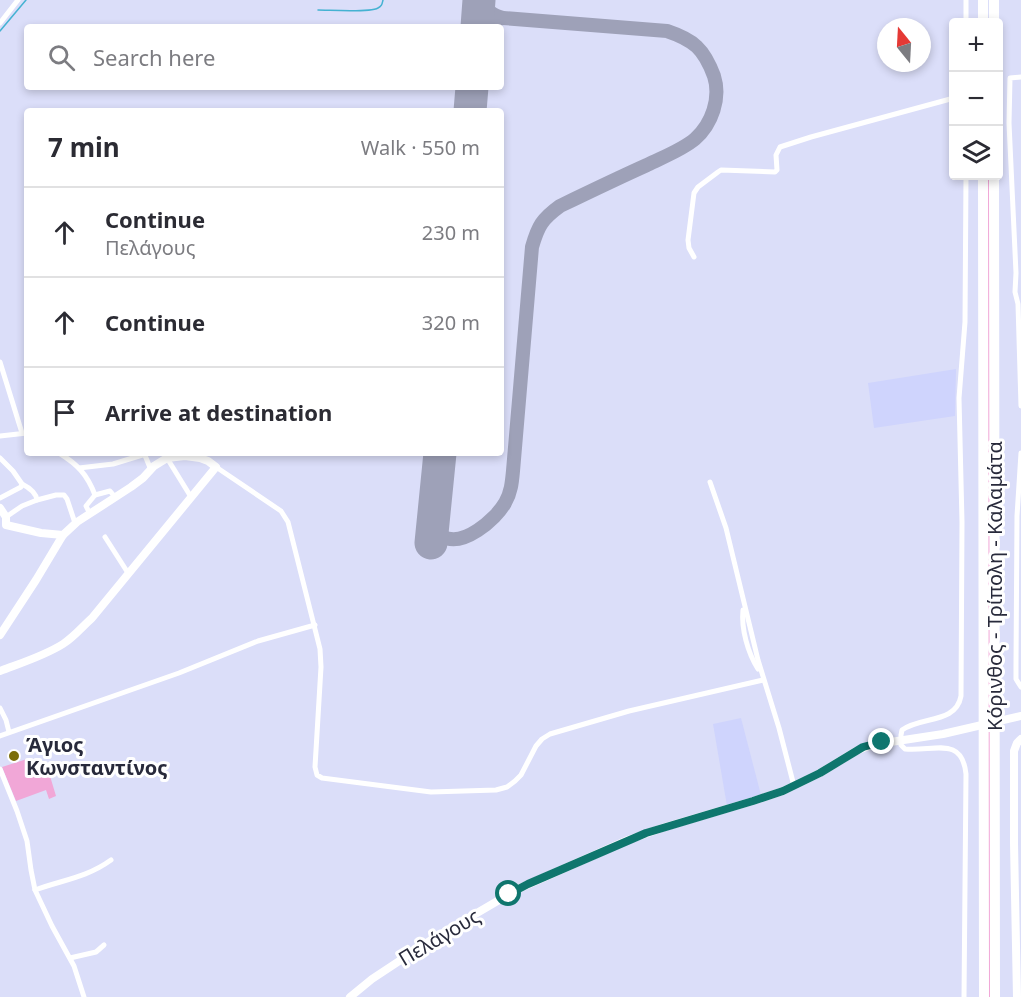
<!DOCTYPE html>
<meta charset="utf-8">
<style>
:root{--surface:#fff;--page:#f7f7f7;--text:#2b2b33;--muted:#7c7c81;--line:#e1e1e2}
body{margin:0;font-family:"Noto Sans",sans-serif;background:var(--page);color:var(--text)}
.controls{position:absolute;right:18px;top:18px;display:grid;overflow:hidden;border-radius:6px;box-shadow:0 3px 9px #0003}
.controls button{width:54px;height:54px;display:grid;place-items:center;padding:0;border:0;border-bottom:2px solid var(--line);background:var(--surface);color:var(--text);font:30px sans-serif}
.compass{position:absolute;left:877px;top:18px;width:54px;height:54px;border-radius:50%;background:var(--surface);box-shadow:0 3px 9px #0003;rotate:342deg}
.stop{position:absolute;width:18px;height:18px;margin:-14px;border:4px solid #0f766e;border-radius:50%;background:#fff}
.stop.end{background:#0f766e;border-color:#fff;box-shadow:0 2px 6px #0008}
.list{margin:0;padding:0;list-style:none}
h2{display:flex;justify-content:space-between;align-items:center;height:78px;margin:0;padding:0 24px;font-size:26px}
h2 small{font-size:20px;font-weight:400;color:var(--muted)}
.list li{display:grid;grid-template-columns:39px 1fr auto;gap:18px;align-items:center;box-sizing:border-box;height:90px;padding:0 24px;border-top:2px solid var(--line)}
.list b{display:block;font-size:22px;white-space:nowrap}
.list p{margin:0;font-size:20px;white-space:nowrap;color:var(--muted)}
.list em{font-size:20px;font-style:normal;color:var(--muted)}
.icon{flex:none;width:33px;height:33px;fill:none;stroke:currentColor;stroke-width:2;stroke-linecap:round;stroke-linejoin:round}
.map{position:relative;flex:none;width:1021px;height:997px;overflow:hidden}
.search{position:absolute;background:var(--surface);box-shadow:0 3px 9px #0003;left:24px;top:24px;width:480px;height:66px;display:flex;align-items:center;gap:15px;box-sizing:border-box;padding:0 21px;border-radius:6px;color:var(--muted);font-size:22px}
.panel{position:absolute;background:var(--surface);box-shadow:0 3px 9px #0003;left:24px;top:108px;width:480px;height:348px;border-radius:6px}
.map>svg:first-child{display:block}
</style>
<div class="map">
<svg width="1021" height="997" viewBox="0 0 1021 997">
<rect width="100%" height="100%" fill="#dbdef9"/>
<g fill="#cfd4fd">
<path d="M956,369l-1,47 -81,12 -6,-45z"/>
<path d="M741,718l20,77 -34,11 -14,-82z"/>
</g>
<g fill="#f1a7d7">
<path d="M987,176h3l1,821h-3z"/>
<path d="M27,759l4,11 16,-4 9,30 -7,3 -3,-9 -30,11 -14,-34z"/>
</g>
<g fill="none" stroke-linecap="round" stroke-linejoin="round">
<g stroke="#45b2d2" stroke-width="1.5">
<path d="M318,10c12,0 51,3 60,-2 4,-2 4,-4 5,-8"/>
<path d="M0,31l26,-31"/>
</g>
<g stroke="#9ea1b8" stroke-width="14">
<path d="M485,27l6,-6 12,-3"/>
<path d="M433,525c3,3 6,9 9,11 20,13 54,-17 63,-33 6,-10 7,-21 8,-32l19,-224c6,-21 10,-28 28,-41 29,-14 58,-28 87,-41 16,-8 35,-15 48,-26 17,-15 26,-41 19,-63 -10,-27 -20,-36 -47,-45l-164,-13c-11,-3 -16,-7 -21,-18"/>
</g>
<g stroke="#9ea1b8" stroke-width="33">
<path d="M477,27l2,-27"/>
<path d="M470,111l2,-24"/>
<path d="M431,543l9,-90"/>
</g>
<g stroke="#fff" stroke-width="5">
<path d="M966,0v22"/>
<path d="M0,23l18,-23"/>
<path d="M1021,77l-11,1 -1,45 7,150 -1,19 3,12 3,102"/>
<path d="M694,257l-5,-9 -1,-8 6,-47 4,-6 20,-15 3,-2 54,2 2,-2 -1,-15 4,-8 31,-10 143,-39"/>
<path d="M0,362l22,71"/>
<path d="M0,436l27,-3"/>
<path d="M59,453c18,11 28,21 36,42l-9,11 4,8"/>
<path d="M144,453l7,17"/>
<path d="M1021,453l-4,63 -1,148v15l5,8"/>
<path d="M0,458l13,13 9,13 -1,3 -21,11"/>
<path d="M167,458l24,39"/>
<path d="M216,467l65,44 7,11 32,127 1,18 -6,100 2,8 5,3 109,14 65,-2 11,-3 8,-6 6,-6 15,-29 6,-7 8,-5 79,-23 134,-31"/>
<path d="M79,468l34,-4 36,-11"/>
<path d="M710,482l16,46 32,132 21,68 15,58"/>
<path d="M95,495l15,-4 5,6"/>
<path d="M37,500l19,-5h8l3,4 8,24"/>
<path d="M6,517l16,-11 15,-6c-1,-7 -9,-13 -15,-16"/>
<path d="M105,537l23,36"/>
<path d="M743,610c-2,19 5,43 15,59"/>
<path d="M0,708l6,12 3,12"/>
<path d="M0,736l179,-63 79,-32 57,-16"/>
<path d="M0,769l17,42 10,30 4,29 4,20 17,36 22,40 10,31"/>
<path d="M35,890c27,-10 51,-12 76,-30"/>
<path d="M70,958l26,-6 8,-7"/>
<path d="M964,997l2,-223c-4,-39 -33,-22 -61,-25l-4,-4v-10l1,-5c19,-14 54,-6 59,-34l1,-174 -3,-124 6,-76 1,-146"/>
</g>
<g stroke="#fff" stroke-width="8">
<path d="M0,508l6,9v8l35,8 22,2"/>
<path d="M0,635l36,-55 27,-45 14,-13 54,-35 12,-9 11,-12 13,-8 18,-2 15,2 8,3 8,6 -124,151c-10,9 -18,19 -29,26 -19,12 -42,19 -63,27"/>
<path d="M350,997l22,-18 59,-39 87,-51 110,-49 37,-13 88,-26 30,-10 37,-18 36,-22 15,-6 72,-11 78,-18"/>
<path d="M1017,997l-3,-154v-92l3,-8 4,-4"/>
</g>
<g stroke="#fff" stroke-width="10">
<path d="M983,0v22"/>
<path d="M994,0v22"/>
<path d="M983,176l1,821"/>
<path d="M994,176l1,821"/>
</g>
</g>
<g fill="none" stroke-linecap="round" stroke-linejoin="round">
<path stroke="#0f766e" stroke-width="8" d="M509,894l19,-10 118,-51 107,-32 30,-10 37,-18 43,-26 19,-5"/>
</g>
<circle fill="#7b6d09" stroke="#fff" stroke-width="2" cx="14" cy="756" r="6"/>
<g text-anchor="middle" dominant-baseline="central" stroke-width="6" stroke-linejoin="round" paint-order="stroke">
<g font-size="20" fill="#282a3b" stroke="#fff">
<text transform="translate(994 586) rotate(-90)">Κόρινθος - Τρίπολη - Καλαμάτα</text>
<text transform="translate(439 937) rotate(-31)">Πελάγους</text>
</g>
<g font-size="20" font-weight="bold" fill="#282a3b" stroke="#fff" text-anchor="start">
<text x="26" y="744">Άγιος<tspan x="26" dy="23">Κωνσταντίνος</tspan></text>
</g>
</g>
</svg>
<div class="controls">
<button>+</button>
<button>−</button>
<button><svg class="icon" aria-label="layers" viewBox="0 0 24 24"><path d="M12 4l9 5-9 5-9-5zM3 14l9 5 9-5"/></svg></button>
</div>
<svg class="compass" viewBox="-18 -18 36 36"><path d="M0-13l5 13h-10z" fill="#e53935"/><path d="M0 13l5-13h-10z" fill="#7c7c81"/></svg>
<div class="stop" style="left:509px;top:894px"></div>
<div class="stop end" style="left:882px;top:742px"></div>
<div class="search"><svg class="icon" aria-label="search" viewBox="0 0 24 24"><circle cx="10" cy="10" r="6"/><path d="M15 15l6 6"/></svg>Search here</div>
<section class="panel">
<h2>7 min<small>Walk · 550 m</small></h2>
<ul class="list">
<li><svg class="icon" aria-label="ahead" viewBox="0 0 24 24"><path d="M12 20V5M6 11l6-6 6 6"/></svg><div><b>Continue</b><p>Πελάγους</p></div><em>230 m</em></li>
<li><svg class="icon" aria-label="ahead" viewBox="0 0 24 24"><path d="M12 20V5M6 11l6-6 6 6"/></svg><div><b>Continue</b></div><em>320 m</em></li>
<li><svg class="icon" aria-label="arrive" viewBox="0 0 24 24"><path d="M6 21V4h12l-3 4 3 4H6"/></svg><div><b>Arrive at destination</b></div></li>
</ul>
</section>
</div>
